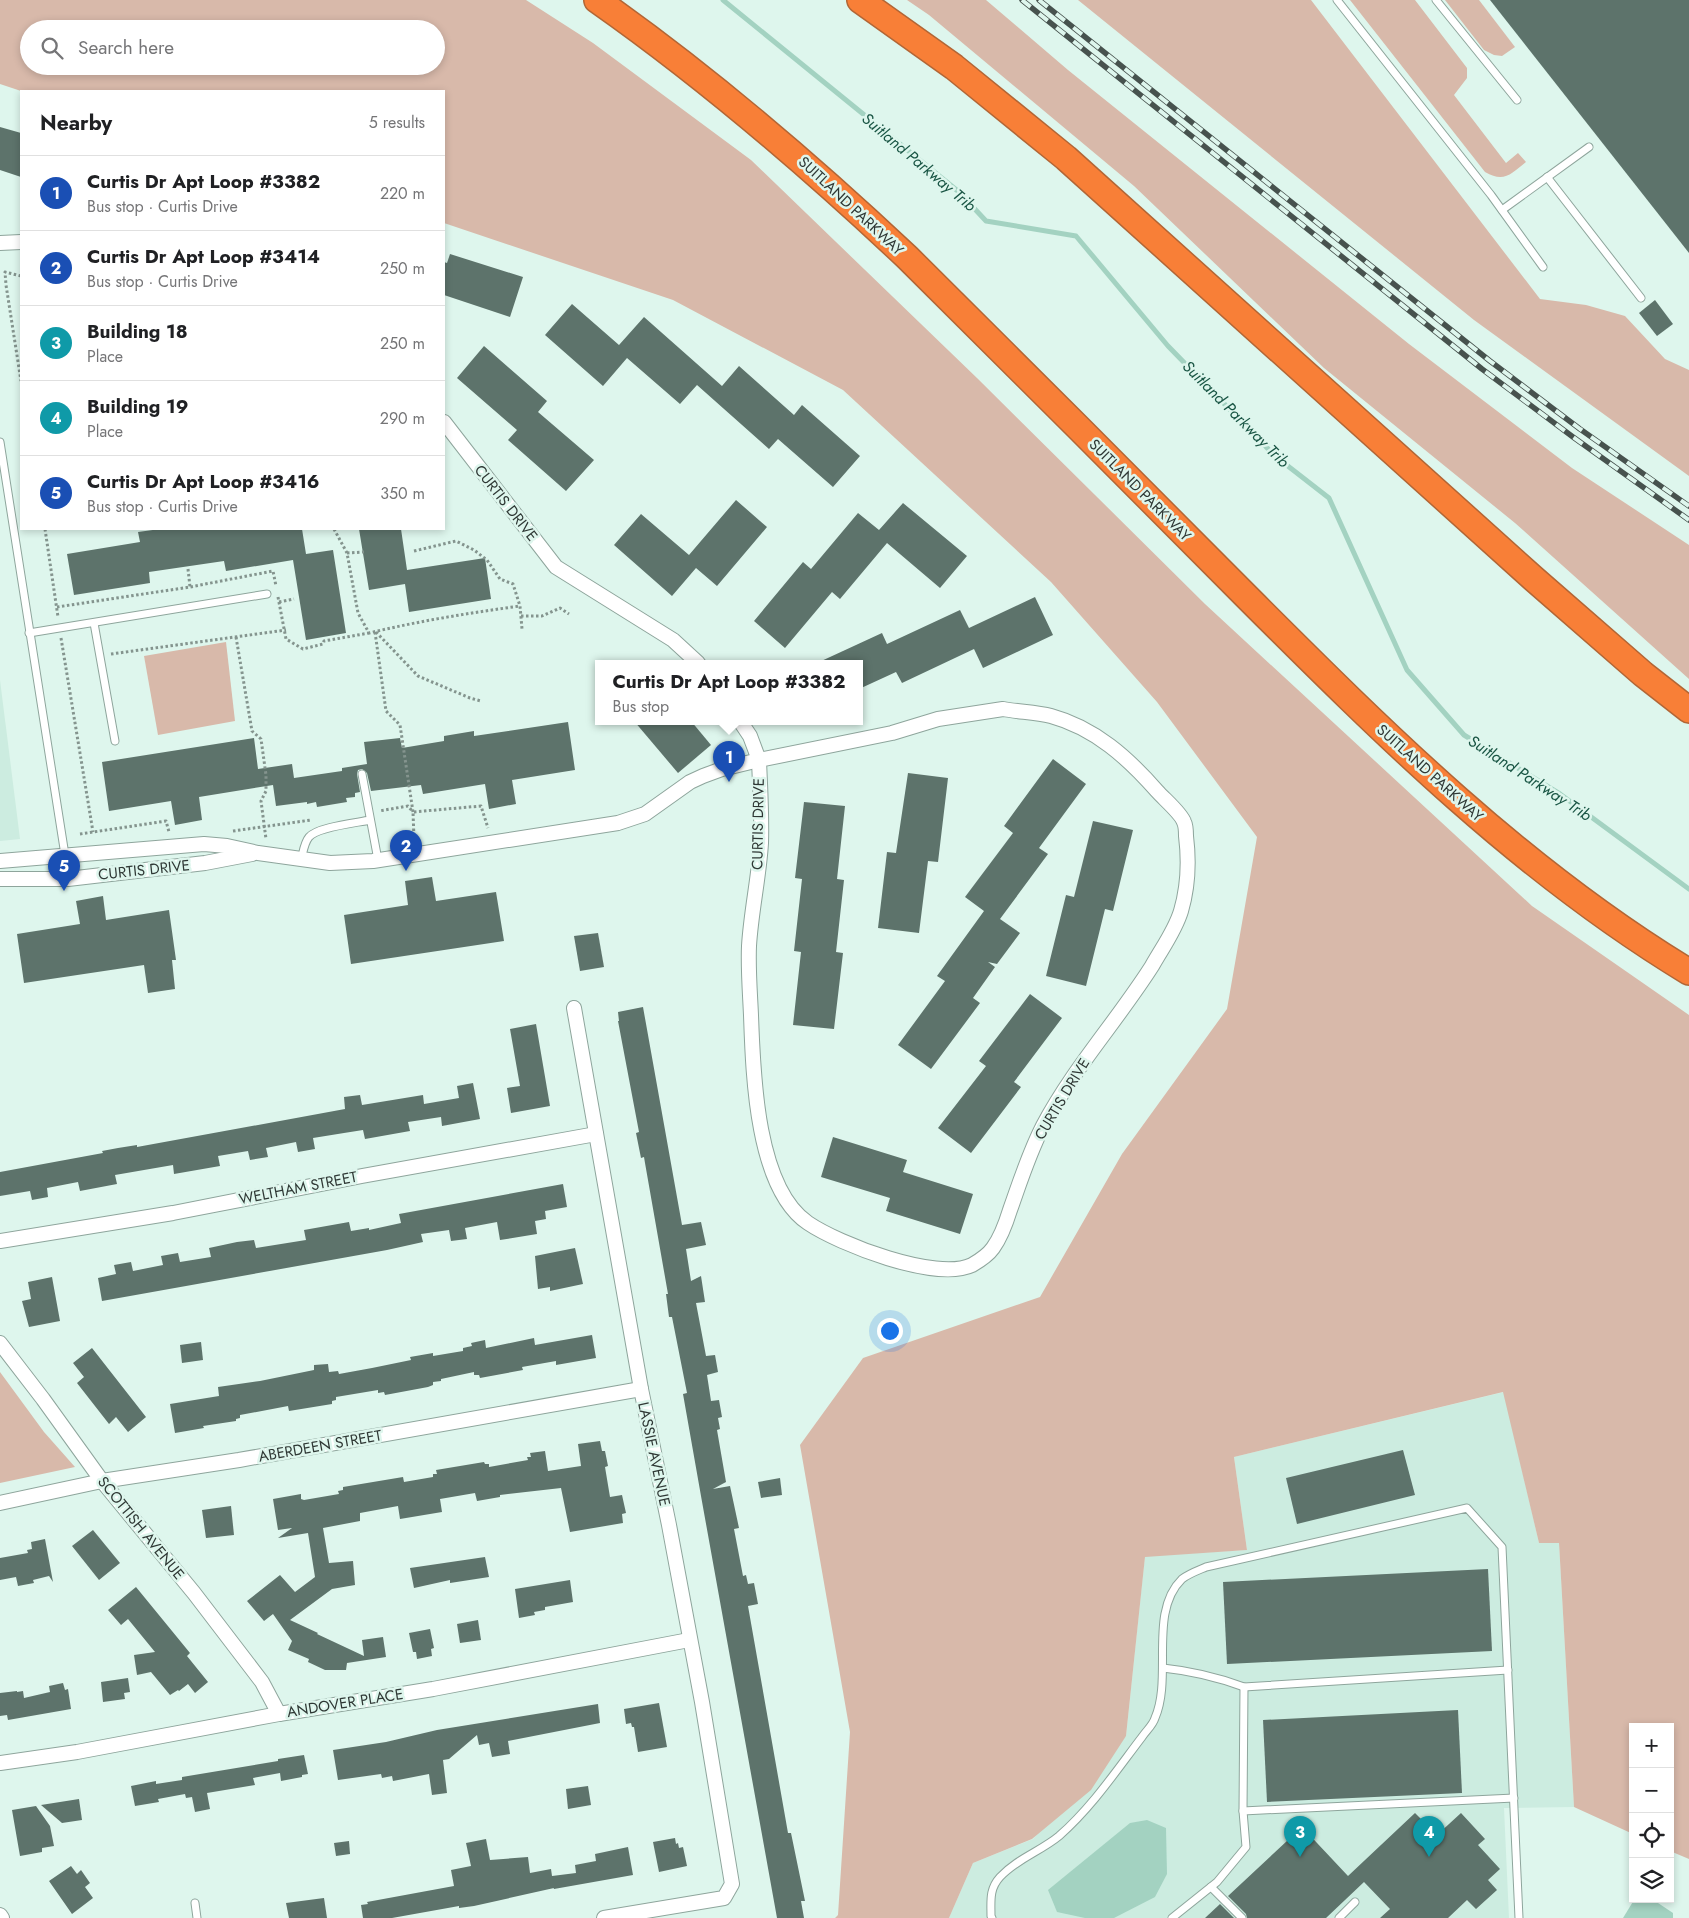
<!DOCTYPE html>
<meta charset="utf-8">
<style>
:root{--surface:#fff;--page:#f6f6f6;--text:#202124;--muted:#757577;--line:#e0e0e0;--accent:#d93025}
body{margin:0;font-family:Jost,sans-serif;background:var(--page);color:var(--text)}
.controls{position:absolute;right:15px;bottom:15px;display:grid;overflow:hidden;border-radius:0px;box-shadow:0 2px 8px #0003}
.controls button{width:45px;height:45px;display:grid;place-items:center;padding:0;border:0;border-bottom:1px solid var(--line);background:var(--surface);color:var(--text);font:25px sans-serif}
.you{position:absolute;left:889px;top:1330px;width:18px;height:18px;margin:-12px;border:4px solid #fff;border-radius:50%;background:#1a73e8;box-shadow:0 0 0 8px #1a73e833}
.badge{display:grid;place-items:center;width:32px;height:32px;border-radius:50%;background:var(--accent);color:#fff;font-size:16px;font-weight:700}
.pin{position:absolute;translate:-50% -41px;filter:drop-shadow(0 1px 2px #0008)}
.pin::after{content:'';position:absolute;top:26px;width:18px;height:15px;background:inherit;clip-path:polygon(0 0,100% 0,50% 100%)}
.popup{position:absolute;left:595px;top:660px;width:268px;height:65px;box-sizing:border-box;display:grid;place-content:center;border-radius:0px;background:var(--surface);filter:drop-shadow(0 1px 4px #0005);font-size:16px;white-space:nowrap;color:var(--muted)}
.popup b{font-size:19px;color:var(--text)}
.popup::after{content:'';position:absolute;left:50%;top:100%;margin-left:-10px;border:10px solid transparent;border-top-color:var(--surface)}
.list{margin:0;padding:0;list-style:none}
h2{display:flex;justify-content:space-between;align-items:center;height:65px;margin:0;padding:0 20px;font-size:21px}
h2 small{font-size:16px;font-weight:400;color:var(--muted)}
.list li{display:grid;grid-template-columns:32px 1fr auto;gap:15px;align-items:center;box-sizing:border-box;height:75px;padding:0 20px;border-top:1px solid var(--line)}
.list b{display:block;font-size:19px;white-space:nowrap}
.list p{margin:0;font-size:16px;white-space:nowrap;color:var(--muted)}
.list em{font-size:16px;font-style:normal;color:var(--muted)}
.icon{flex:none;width:28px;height:28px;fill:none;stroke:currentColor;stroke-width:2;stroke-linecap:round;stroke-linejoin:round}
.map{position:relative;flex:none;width:1689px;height:1918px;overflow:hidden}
.search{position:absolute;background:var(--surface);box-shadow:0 2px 8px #0003;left:20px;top:20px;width:425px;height:55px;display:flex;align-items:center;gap:12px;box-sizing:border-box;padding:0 18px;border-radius:28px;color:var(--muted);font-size:19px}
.panel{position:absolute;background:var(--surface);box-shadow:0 2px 8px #0003;left:20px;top:90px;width:425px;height:440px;border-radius:0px}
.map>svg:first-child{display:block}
</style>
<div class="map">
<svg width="1689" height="1918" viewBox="0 0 1689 1918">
<rect width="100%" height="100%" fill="#def6ed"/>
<g fill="#ccece0">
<path d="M0,680l20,159 -20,2z"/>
<path d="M1504,1392l35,151h20l15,264 -70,1 5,110h-560l24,-55 60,-24 93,-103 19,-180 102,-6 -13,-93z"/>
</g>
<g fill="#d8b9aa" fill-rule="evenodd">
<path d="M0,0h526l67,43 158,117 226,218 228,226 327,302 157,109v844l-19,-8v-124h-37v107l-59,-27 -15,-264h-20l-36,-151 -269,65 13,93 -102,7 -19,179 -35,54 -59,49 -59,24 -24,55h-114l3,-3 12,-183 -50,-287 63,-87 177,-61 82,-143 105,-145 30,-172 -100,-135 -106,-120 -208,-192 -170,-90 -229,-77v-132h-423l-21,-7zM29,29h407v37h-407z"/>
<path d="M907,0h79l82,70 341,274 163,124 117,77v134l-174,-156 -191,-155 -190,-182 -205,-171z"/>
<path d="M1078,0h233l229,299 46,6 39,11 40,43 24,11v106l-215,-156z"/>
<path d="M1350,0h65l52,68v10l-13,17 52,68 12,-10 8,9c-15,12 -22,21 -41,10z"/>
<path d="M1445,0h34l36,47 -13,9 -8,-1 -10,-5z"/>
<path d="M226,642l9,79 -77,14 -14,-79z"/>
<path d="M0,1372l44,60 31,35 -75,16z"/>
</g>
<g fill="#a3d2c1">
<path d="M1147,1820l19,8 1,46 -12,23 -41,21h-29l-28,-6 -9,-22 82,-67z"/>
<path d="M1634,1900l21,1 18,12v5h-50z"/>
</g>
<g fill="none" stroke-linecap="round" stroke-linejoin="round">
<path stroke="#a3d2c1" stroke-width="5" d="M723,0l236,192 27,29 90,15 92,110 107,110 54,42 78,172 57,65 96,59 129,95"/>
</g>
<g fill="#5d736b">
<path d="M1490,0h199v253z"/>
<path d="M0,127l21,6v44l-21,-7z"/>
<path d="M450,254l73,23 -13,40 -66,-22v-33l3,1z"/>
<path d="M1655,300l18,24 -16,12 -18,-23z"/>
<path d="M572,304l47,41 25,-28 78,69 17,-20 55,49 8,-10 58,51 -27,31 -55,-48 -9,10 -72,-64 -17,19 -53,-46 -24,28 -58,-51z"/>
<path d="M484,346l63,55 -9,11 56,48 -28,31 -58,-51 9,-10 -60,-52z"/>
<path d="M736,500l31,27 -50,59 -21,-18 -24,28 -58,-51 27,-31 48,41z"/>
<path d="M903,503l64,53 -27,32 -53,-45 -47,56 -8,-7 -47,56 -31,-27 49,-59 8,7 47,-56 21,17z"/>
<path d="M160,529h142l4,25 27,-4 13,83 -40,7 -13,-80 -67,11 -2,-10 -75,11 1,11 -76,12 -7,-41 73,-12 -2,-10z"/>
<path d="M359,529h42l6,41 78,-12 6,41 -82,13 -4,-28 -36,6z"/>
<path d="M1035,597l18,38 -70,33 -9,-19 -72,34 -6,-11 -37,17v-26h-42l65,-30 5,11 73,-34 9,18z"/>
<path d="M634,721h57l20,24 -33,28z"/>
<path d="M568,722l7,48 -63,10 4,24 -27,5 -4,-25 -62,10 -2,-9 -50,6 -4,-18 -5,-4 -4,1 -1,4 3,18 -5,1v4l-9,1 1,4 -30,5 -1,-5 -9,2v-2l-31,4 -3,-21 -74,12 3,23 -27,5 -4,-24 -62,10 -7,-49 152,-24 4,31 34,-5 2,14 48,-7v-3l25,-4 -3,-22 36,-4 2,10 42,-7v-5l30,-5v5z"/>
<path d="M1053,759l33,25 -47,64 9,6 -48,65 20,14 -23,31 -9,-2 7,5 -22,31 7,5 -49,66 -33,-24 47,-64 -8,-5 47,-65 -19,-14 48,-64 -9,-7z"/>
<path d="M908,773l40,5 -10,84 -10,-1 -9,72 -41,-5 9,-76 9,1z"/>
<path d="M804,802l41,4 -8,73 7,1 -8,72 7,1 -9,76 -41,-4 8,-73 -7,-1 8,-72 -7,-1z"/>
<path d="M1093,821l40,9 -20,81 -8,-2 -19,77 -40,-10 20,-81 8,2z"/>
<path d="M432,877l4,24 60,-9 8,49 -153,23 -7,-49 64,-10 -3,-24z"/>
<path d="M103,896l3,24 63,-10 7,50h-4l3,29 -27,4 -4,-28 -120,18 -7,-49 63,-10 -4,-23z"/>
<path d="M598,933l6,34 -24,4 -6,-35z"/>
<path d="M1030,994l32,24 -48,64 7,5 -50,66 -33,-25 48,-62 -7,-5z"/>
<path d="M643,1007l39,218 19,-3 5,23 -20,4 5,32 10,-5 4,26 -9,1 10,53 9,-1 3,17 -11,3 4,26 8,-1 3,17 -4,1 2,11 -3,1 9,52 -13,7 17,-3 9,42 -5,1 9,47 3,-1 2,9 6,-1 4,21 -10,2 40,227h3l14,68h-4l3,17h-27l-76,-422 -18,-102 4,-1 -15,-76h-3l-3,-23h2l-23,-131 -1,-6 -3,1 -5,-25 3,-1 -21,-111h1l-1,-9z"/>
<path d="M536,1024l14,82 -39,7 -4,-25 13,-2 -10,-57z"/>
<path d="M473,1083l7,36 -38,7 -1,-9 -33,5 2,9 -45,8 -2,-9 -19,3 -31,5 2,11 -17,3 -2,-10 -30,6 2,9 -18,3 -2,-9 -30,5 2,10 -46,8 -1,-9 -58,10 2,9 -37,7 -2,-9 -31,6 1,9 -16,3 -2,-9 -30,5v-24l103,-19 -1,-2 16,-3 19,-3v2l208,-38 -1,-12 16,-2 2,10 61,-10 1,9 35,-6 -2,-12z"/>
<path d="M833,1137l74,23 -4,12 70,22 -13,40 -74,-23 4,-13 -69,-21z"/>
<path d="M563,1184l4,23 -22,4 1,8 -11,2 2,13 -37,6 -3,-18 -32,6 2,11 -16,2 -2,-11 -28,4 2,8 -36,8 -285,51 -4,-23 18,-4 -2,-9 17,-3 2,9 30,-6 -2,-9 17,-3 2,9 31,-5 -2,-9 28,-6 17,-2 2,8 50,-8 -2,-10 45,-8 2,9 18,-3v2l32,-7 -2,-9z"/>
<path d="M575,1248l8,36 -33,7v-4l-12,2 -3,-33z"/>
<path d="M52,1277l8,44 -31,6 -7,-26 9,-2 -3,-17z"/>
<path d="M592,1335l4,23 -40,7v-4l-34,6 1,3 -43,8 -1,-3h-5v-3l-33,7v2l-8,1v3l-5,2 -43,8 -1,-3 -6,1v-3l-42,7v3l-4,1v3l-43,7 -1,-5 -48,9v3l-4,1v2l-33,5 1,2 -29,5 -5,-29 49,-8 -1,-9 42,-6 54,-11v-5l14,-1 1,8 9,-1 1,3 33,-6 39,-8 -1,-3 23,-4v3l30,-5v-3l9,-2 -1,-3 14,-3 1,8 48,-10 1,7z"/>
<path d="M201,1342l2,18 -21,3 -2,-18z"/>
<path d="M92,1348l54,69 -18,15 -12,-15 -7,7 -32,-41 7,-6 -11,-14z"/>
<path d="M600,1441l2,10h3l3,15 -3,1 5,30 12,-2 4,18 -4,1 1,9 -53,9 -9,-44 -61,7v2l-23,4 -2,-8 -35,6 2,13 -42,7 -2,-13 -38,7v8l-37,7 6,35 24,-2 2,24 -23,4 -42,31 28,13 -1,1 47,22 -2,-16 21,-3 3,20 -39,6 -1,7h-21l-17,-8 1,-3 -21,-9 4,-9 -19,-27 -9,7 -17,-20 33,-26 15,17 20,-15 -7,-44 -30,5 14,-10 -14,2 -5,-31 28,-5v5l3,1 35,-6 -1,-3 5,-1v-3l60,-10 1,5 29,-5v-3h4l-1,-4 48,-8 1,2h4v3l39,-7 -1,-3h4l-1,-4 15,-2 3,20 33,-5 -3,-22z"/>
<path d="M1403,1450l12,45 -118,29 -11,-46z"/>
<path d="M780,1478l2,17 -21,3 -3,-16z"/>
<path d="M231,1506l3,29 -28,3 -4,-28z"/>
<path d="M93,1530l27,33 -21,17 -27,-34z"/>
<path d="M45,1539l8,43 -4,-6 -16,4 1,3 -16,3 -2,-9 -16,3v-22l28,-5 -1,-3 5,-1 -1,-7z"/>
<path d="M485,1557l4,20 -39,6v-3l-36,8 -4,-20z"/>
<path d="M1488,1569l4,82 -265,13 -4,-82z"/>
<path d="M570,1580l3,22 -28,5v3l-11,2 1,3 -16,3 -4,-29z"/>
<path d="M136,1587l54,66 -3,3 21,26 -13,11 -7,-9 -9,7 -1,-1 -8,5 -19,-23 -14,3 -3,-20 21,-3 -27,-33 -7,6 -13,-15z"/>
<path d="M478,1620l3,20 -21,3 -3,-19z"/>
<path d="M430,1629l4,19 -3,1 1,7 -15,3 -1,-7h-3l-4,-19z"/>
<path d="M128,1678l2,14 -6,1 1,6 -22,3 -2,-20z"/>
<path d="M63,1683l2,7 3,-1 3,20 -63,11 -1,-5 -7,1v-23l17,-2v1l6,-1 1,7 26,-6 -1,-6z"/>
<path d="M659,1703l8,44 -29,5 -4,-25h-2l-1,-4 -5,1 -2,-15z"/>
<path d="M598,1704l2,19 -92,18 2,13 -18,3 -3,-14 -10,2 -2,-10 -28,24 -6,1 4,33 -15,2 -3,-21 -36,7 -1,-5 -10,2 -1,-4 -43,6 -5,-30 53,-8 51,-12z"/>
<path d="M1458,1710l4,83 -195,9 -4,-82z"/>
<path d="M304,1755l4,19 -6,1v2l-21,4 -1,-8 -27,5 2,7 -48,8 3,16 -15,3 -3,-15 -6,1 -1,-4 -27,5 1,3 -24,4 -4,-20 25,-5v3l26,-4v-3l96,-16v-2z"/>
<path d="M588,1786l3,19 -23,4 -2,-20z"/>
<path d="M79,1799l3,21 -20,3 -21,-18z"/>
<path d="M36,1806l14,20 4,20 -12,2v4l-22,4 -8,-46z"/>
<path d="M1415,1813l22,22 24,-22 24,26 -7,6 22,24 -12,11 9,10 -21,19 -9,-9 -19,18h-68l10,-9 -26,-27 -38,36h-79l-1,-4 -18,-18 74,-69 46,49z"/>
<path d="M675,1838l1,6 2,-1 1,5 4,-1 4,19 -28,6 -6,-30z"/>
<path d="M486,1839l4,21 38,-3 2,16 21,-4 1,7 24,-3 -1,-8 21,-4 -1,-7 33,-7 5,28 -79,14 -1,-7 1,6 -80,18 -15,2v-2l-67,12h-29l-2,-13 7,-1 -1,-2 87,-16 -3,-16 20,-4 -5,-23z"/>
<path d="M349,1841l1,13 -14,2 -2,-13z"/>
<path d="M71,1866l6,8 4,-4 9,13 -5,4 8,11 -21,16 -23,-33z"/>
<path d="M324,1898l3,20h-38l-3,-15z"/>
<path d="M1220,1904l14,14h-29z"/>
</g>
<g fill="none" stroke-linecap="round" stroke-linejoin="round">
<g stroke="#8ea59c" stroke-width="9">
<g id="lane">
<path d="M1337,0l154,195 52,72"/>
<path d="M1436,0l81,100"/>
<path d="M1547,177l94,121"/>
<path d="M1502,210l87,-63"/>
<path d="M0,442l65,413"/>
<path d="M94,623l21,118"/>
<path d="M29,633l238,-39"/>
<path d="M362,774l16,86"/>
<path d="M301,860c2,-7 3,-17 8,-23 8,-10 47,-14 61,-17"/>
<path d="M1163,1668c29,3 54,9 81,19l264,-17"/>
<path d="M1243,1811l271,-13"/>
<path d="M1211,1887l31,31"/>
<path d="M195,1903l2,15"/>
<path d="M992,1918l-1,-2c0,-15 -2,-27 9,-39 18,-19 41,-26 59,-41 33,-29 57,-65 83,-99 4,-6 11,-12 13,-19 18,-41 -7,-106 27,-139 6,-5 17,-9 24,-12l261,-59 35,39 17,371"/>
<path d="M1172,1918l45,-36 29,-35 -3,-36 1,-124"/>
<path d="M1339,1918l16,-16"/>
</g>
</g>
<g stroke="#8ea59c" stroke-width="16">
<g id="street">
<path d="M0,243l21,-1"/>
<path d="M444,422l112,145 117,73 25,23"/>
<path d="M1003,709c16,3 33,3 48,7 44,12 77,42 106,75 7,8 24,22 27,31 2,4 2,9 2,14 3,24 2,51 -5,75 -6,20 -19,37 -29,55 -35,55 -79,103 -109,160 -14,27 -23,56 -33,84 -4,13 -9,27 -17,38 -5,7 -14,13 -21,17 -36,17 -133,-21 -164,-42 -52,-35 -55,-150 -57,-208 -1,-22 -3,-46 -2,-69 2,-34 10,-69 12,-103 1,-28 -1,-56 -2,-83l133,-27 46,-14z"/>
<path d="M0,861l204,-17 23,2 31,7 72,10 43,-2 245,-38 27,-9 45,-32 13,-6 19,-7 37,-9 -9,-24 -10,-15"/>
<path d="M0,879h68l137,-16 47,-9"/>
<path d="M574,1008l67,381 28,136 33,177 30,182 -8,14 -120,20"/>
<path d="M0,1241l173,-28 189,-37 234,-42"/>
<path d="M0,1343l43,56 59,82 92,112 68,89 17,32"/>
<path d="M0,1503l102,-22 137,-21 402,-71"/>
<path d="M0,1763l77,-11 202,-38 154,-25 256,-49"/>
<path d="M0,1915l2,3"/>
</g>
</g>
<g stroke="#b26636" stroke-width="28">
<g id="highway">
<path d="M597,0c111,78 211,164 310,257 114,113 227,226 340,340 137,137 275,274 442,375"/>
<path d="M860,0l94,67 112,91 468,421 109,95 46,36"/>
</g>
</g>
<g stroke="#84948e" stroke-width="3" stroke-dasharray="2.5 2.5" stroke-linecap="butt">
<path d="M21,276l-16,-4 1,13 15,96"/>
<path d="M45,529l13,88"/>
<path d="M334,529l13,24 11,60 11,20c50,-12 100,-20 151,-27"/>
<path d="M414,551l42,-10 18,9 13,10 13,19 13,5 7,22 2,23"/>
<path d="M347,553l17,-1"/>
<path d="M188,569l2,18"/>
<path d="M278,597l8,42 17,10 20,-5 1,-3 45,-8"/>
<path d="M279,602l15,-3"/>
<path d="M57,607l133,-20 83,-16 3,15"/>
<path d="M521,616h21l18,-8 9,6"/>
<path d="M375,632l11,79 14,14 13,87 -5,-6 -29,5"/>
<path d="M376,632l42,44 52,22 11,3"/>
<path d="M236,637l16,94 9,8 5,36v16l-5,10 5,38"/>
<path d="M61,638l32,194"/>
<path d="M111,654l175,-24"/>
<path d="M233,831l78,-11"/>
<path d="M80,834l86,-13 3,11"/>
<path d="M412,839h2l-1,-27 68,-6 7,22"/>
</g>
<use href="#lane" stroke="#fff" stroke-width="7"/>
<use href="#street" stroke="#fff" stroke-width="14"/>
<use href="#highway" stroke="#f87f37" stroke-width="25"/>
<g stroke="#47524e" stroke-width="5.5">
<g id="rail">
<path d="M1022,0l460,369 91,68 116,83"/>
<path d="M1039,0l451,361 90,68 109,77"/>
</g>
</g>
<use href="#rail" stroke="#def6ed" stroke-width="4" stroke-dasharray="11" stroke-linecap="butt"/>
</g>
<g text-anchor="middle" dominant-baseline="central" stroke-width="5" stroke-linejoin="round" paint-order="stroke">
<g font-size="15" fill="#2f3835" stroke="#def6ed">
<text transform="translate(851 206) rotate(43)">SUITLAND PARKWAY</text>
<text transform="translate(1140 490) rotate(45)">SUITLAND PARKWAY</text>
<text transform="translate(506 503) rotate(52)">CURTIS DRIVE</text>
<text transform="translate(1430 773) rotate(42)">SUITLAND PARKWAY</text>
<text transform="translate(758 824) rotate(-89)">CURTIS DRIVE</text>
<text transform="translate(144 870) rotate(-6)">CURTIS DRIVE</text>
<text transform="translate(1062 1099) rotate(-59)">CURTIS DRIVE</text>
<text transform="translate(298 1188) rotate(-11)">WELTHAM STREET</text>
<text transform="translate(320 1446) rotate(-10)">ABERDEEN STREET</text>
<text transform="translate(654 1454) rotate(78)">LASSIE AVENUE</text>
<text transform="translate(141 1528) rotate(51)">SCOTTISH AVENUE</text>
<text transform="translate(345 1703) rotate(-9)">ANDOVER PLACE</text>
</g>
<g font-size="16" font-style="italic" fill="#195544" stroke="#def6ed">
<text transform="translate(919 162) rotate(40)">Suitland Parkway Trib</text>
<text transform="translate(1236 414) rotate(45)">Suitland Parkway Trib</text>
<text transform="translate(1530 778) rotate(33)">Suitland Parkway Trib</text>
</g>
</g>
</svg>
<div class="controls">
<button>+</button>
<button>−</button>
<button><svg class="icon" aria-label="locate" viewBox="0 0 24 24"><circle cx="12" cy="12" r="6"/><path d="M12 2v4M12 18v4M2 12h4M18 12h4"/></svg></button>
<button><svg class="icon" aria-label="layers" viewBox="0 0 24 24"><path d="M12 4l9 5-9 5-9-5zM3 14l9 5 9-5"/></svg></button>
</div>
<div class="you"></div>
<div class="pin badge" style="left:729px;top:782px;background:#1a4fb4">1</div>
<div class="popup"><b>Curtis Dr Apt Loop #3382</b>Bus stop</div>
<div class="pin badge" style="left:406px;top:871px;background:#1a4fb4">2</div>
<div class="pin badge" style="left:1300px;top:1857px;background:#0f9aa8">3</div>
<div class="pin badge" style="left:1429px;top:1857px;background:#0f9aa8">4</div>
<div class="pin badge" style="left:64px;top:891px;background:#1a4fb4">5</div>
<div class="search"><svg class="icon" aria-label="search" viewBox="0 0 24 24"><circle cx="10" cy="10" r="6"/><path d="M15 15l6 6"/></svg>Search here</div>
<section class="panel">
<h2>Nearby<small>5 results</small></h2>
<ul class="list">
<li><span class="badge" style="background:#1a4fb4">1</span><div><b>Curtis Dr Apt Loop #3382</b><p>Bus stop · Curtis Drive</p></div><em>220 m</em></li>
<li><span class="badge" style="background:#1a4fb4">2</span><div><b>Curtis Dr Apt Loop #3414</b><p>Bus stop · Curtis Drive</p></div><em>250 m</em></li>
<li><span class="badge" style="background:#0f9aa8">3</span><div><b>Building 18</b><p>Place</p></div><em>250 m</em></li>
<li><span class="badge" style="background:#0f9aa8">4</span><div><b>Building 19</b><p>Place</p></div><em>290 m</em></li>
<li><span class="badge" style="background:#1a4fb4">5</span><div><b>Curtis Dr Apt Loop #3416</b><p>Bus stop · Curtis Drive</p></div><em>350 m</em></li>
</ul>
</section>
</div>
